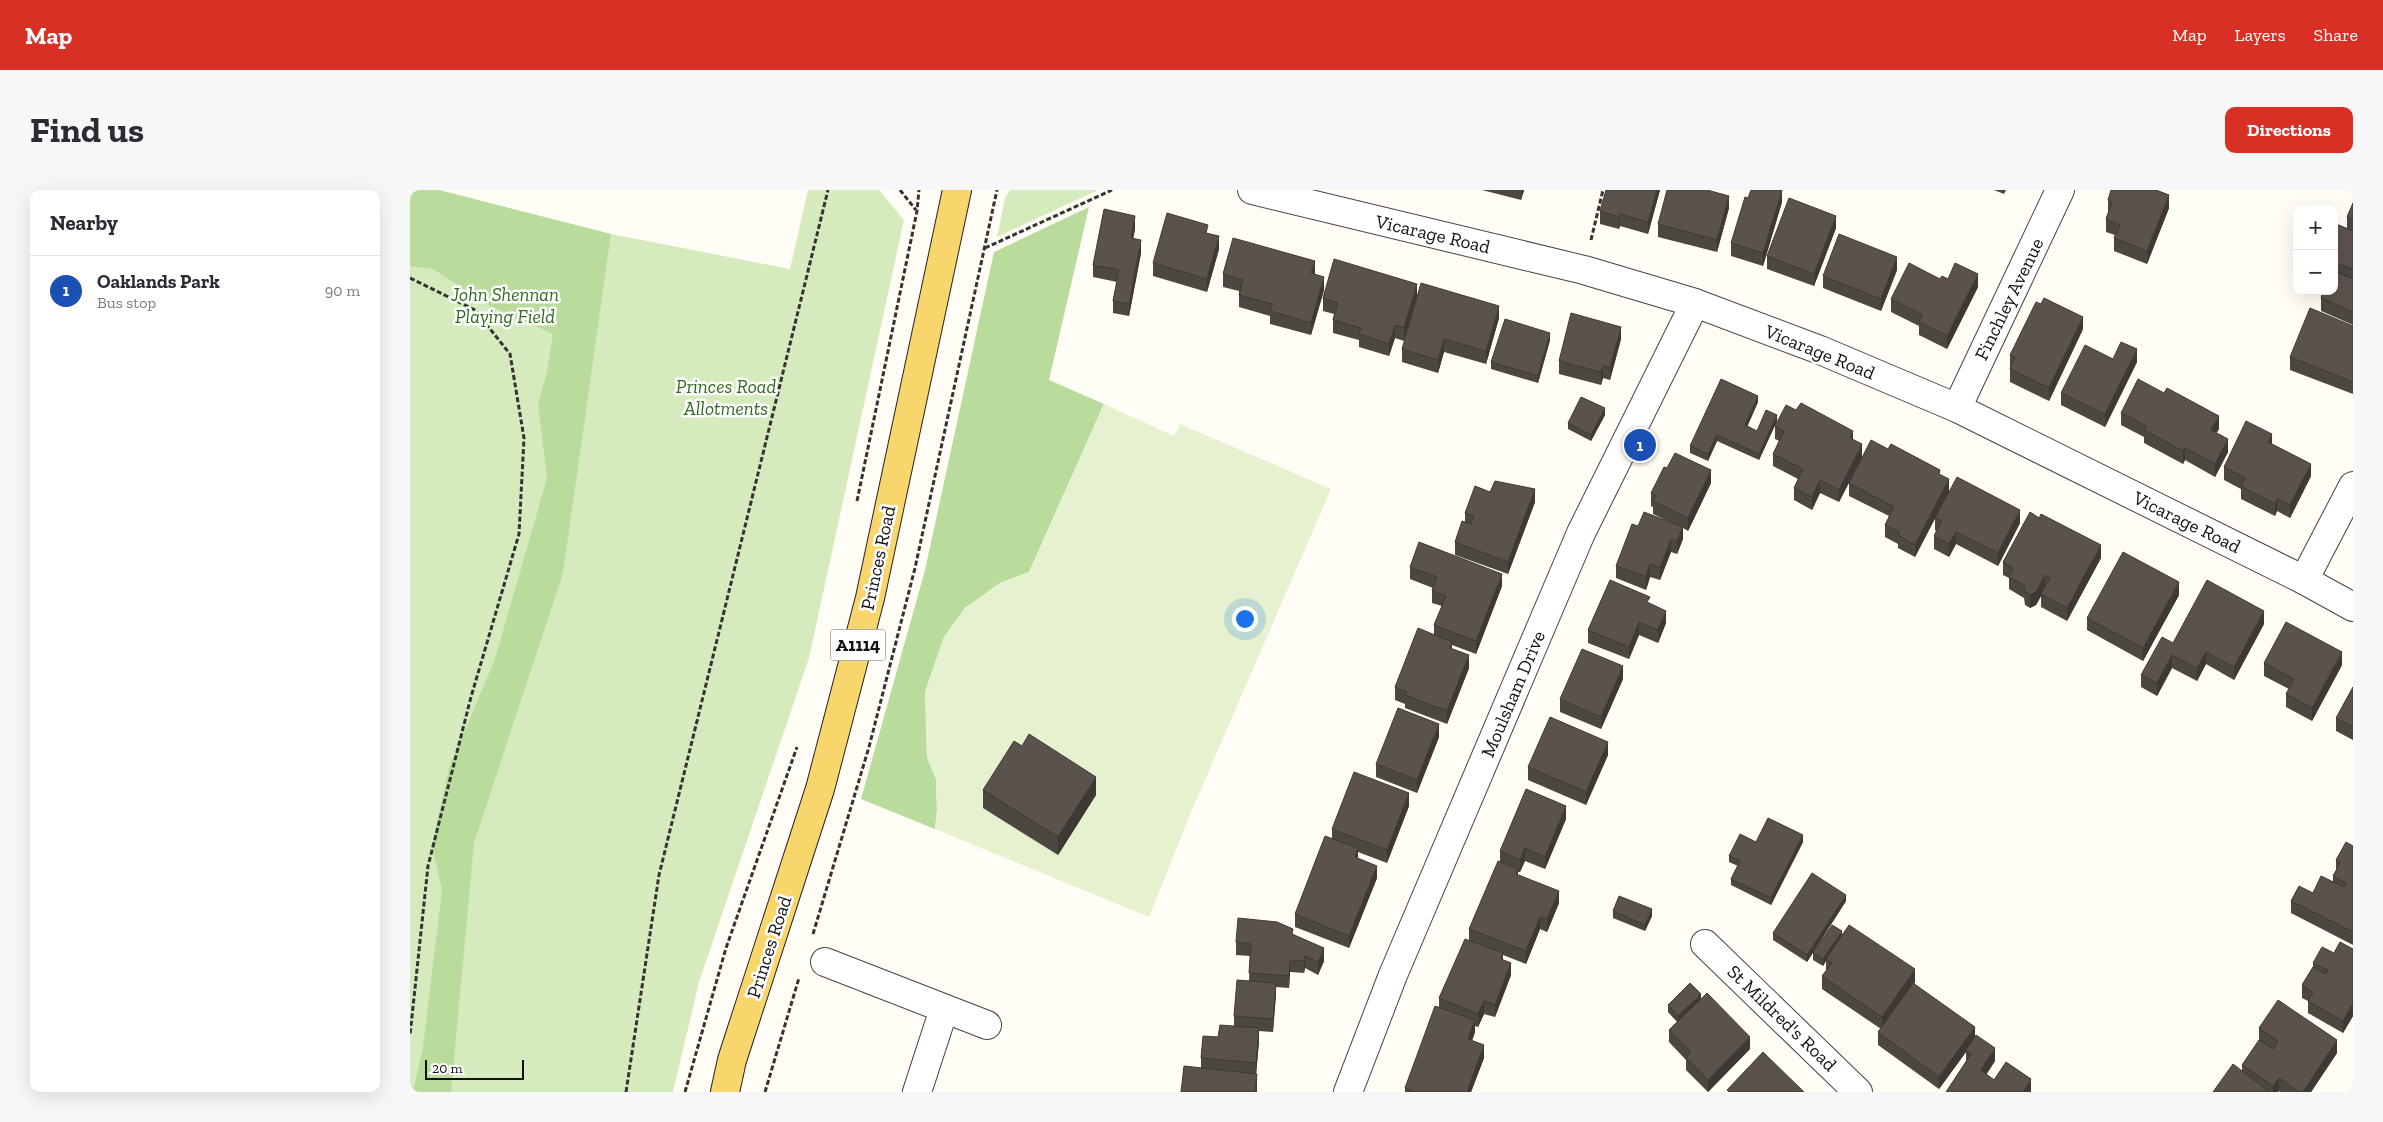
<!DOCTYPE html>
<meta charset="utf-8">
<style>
:root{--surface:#fff;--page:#f7f7f7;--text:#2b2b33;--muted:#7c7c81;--line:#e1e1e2;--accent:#d93025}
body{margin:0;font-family:"Zilla Slab",serif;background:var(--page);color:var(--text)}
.controls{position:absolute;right:15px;top:15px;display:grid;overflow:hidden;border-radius:10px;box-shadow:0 5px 20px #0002}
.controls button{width:45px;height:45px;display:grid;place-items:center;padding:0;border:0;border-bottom:1px solid var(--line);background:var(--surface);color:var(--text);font:25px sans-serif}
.scale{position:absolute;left:15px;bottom:12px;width:99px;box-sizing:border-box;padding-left:5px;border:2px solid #111;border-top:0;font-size:14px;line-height:18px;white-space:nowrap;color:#111;-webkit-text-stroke:4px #fff;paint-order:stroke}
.you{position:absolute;left:834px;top:428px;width:18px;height:18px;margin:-12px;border:4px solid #fff;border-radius:50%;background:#1a73e8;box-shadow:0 0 0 8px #1a73e833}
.badge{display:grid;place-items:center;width:32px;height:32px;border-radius:50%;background:var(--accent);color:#fff;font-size:16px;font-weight:700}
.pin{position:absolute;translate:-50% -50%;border:2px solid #fff;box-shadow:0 1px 5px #0006}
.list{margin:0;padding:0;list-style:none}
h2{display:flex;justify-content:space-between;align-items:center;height:65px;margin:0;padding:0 20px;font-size:21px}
h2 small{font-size:16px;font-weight:400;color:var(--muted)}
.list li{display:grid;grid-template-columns:32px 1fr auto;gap:15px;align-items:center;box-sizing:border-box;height:70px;padding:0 20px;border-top:1px solid var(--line)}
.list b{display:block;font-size:19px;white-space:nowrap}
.list p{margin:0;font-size:16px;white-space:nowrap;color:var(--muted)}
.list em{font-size:16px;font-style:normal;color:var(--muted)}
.map{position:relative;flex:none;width:1943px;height:902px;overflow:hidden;border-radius:10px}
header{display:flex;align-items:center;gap:30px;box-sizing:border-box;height:70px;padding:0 25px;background:var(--accent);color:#fff}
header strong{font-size:24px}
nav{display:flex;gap:28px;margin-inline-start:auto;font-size:18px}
.intro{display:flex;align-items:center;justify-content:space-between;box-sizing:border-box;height:120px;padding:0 30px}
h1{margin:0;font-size:35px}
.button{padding:12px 22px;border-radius:10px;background:var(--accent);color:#fff;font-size:18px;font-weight:700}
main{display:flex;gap:30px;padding:0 30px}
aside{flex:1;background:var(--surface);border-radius:10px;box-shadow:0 5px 20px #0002}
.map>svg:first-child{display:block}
</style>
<header>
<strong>Map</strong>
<nav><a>Map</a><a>Layers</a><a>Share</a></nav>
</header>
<div class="intro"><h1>Find us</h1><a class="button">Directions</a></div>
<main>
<aside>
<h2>Nearby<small></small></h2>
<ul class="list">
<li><span class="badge" style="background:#1a4fb4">1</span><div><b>Oaklands Park</b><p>Bus stop</p></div><em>90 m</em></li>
</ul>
</aside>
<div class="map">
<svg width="1943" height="902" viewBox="0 0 1943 902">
<rect width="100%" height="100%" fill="#fffdf5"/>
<g fill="#d5ebbd">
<path d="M0,0h29l172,44 179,35 18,-79h71l25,30 -95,438 -110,324 -26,110h-263z"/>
<path d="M600,0h88l-101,47 8,-39z"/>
</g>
<g fill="#b9dc9c">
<path d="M0,0h29l172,44 -48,339 -89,270 -23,249h-38l10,-45 19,-157 -10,-44 17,-78 46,-109 52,-181 -9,-73 9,-33 6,-38 -63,-28 -57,-37 -23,-3z"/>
<path d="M679,17l-40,173 55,24 -75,168 -29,11 -35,25 -21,29 -19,55 2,65 9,22 1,32 -2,18 -74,-30 64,-229 69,-318z"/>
</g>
<path fill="#e6f2cf" d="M694,214l70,32 6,-12 151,65 -142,328 -40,100 -214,-88 2,-18 -1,-32 -9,-22 -2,-65 19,-55 21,-29 35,-25 29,-11z"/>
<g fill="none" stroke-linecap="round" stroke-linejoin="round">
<g stroke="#444" stroke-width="30">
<g id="minor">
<path d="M842,0l332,80 111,33 125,47 137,58 347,172 49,27"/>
<path d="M1547,218l103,-218"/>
<path d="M1894,390l49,-94"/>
<path d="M1295,754l153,148"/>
<path d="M415,772l162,63"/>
<path d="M507,902l27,-83"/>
<path d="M938,902l45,-117 188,-442 114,-230"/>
</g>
</g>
<g stroke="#222" stroke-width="30">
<path id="major" d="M315,902l7,-32 88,-271 50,-191 87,-408"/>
</g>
<g stroke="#333" stroke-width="3" stroke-dasharray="5 2.5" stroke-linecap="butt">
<path d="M490,0l16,20"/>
<path d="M1181,50l12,-50"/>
<path d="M575,58l127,-58"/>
<path d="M0,88l65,32 35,44 14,84 -5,96 -48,163 -43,169 -18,169"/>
<path d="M447,311l60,-290 2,-21"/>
<path d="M403,744l56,-187 46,-179 82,-378"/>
<path d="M216,902l33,-217 169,-685"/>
<path d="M275,902l41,-144 71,-201"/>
<path d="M355,902l34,-114"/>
</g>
<use href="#minor" stroke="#fff" stroke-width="28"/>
<use href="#major" stroke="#f9d66b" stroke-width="28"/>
</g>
<g fill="#4d4742">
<path d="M1072,0h42l-3,10z"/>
<path d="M1250,0l-12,44 -28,-8 -1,3 -19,-5v-13z"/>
<path d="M1584,0h12l-2,4z"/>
<path d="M1338,8l34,4 -19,64 -32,-10v-13z"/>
<path d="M1698,10l61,8 -22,56 -33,-13v-13l1,-3 -9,-3v-13l2,-6z"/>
<path d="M1943,13v122l-32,-14v-13l13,-7v-68l13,6v-12z"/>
<path d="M1319,18l-12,44 -59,-15v-13z"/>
<path d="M1426,38l-22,58 -47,-17v-13z"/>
<path d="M725,39l-2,9 8,15 -12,63 -16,-3v-12l4,-19 -24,-5v-12z"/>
<path d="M798,43l11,16 -12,43 -54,-16v-13z"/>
<path d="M1487,80l-16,41 -58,-23v-12z"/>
<path d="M813,84h92h-1l10,16 -13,45 -41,-11v-8l-31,-9v-16l-16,-4z"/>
<path d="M1530,89h8l30,8 -31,62 -28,-14v-9l-28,-14v-13z"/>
<path d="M1007,107l-13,44 -9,-3 -6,18 -30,-9v-7l-26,-7v-13l1,-6 -11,-3v-13z"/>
<path d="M1089,128l-13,46 -42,-12 -6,21 -36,-11v-13z"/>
<path d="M1943,136v68l-63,-24v-13z"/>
<path d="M1673,139l-34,72 -39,-19v-27z"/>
<path d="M1211,149l-11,41 -7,-2 -2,7 -42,-11v-13z"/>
<path d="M1140,150l-12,43 -47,-14v-7z"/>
<path d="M1703,169l24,3 -32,65 -44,-22v-12z"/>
<path d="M1348,212l-11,24 10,5 20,-10 -18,39 -42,-19 -9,20 -18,-8v-7z"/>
<path d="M1711,223l98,16 -3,4 12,19 -13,25 -30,-17 -2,4 -39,-21v-6l-23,-12z"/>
<path d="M1195,225l-14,26 -23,-12v-6z"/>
<path d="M1365,236l78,13 9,18 78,18 9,17 71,31 -22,43 -42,-22 -7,13 -15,-8v-13l2,-5 -1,-1v-12l-20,39 -17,-9v-4l-13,-7v-12l4,-9 -40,-20v-13l-10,19 -19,-9 -8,17 -18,-10v-12l4,-9 -25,-13v-12l6,-13 -4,-2z"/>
<path d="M1862,254l39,32 -21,42 -13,-7 -2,5 -34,-17v-10l-17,-9v-13z"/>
<path d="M1301,293l-23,48 -5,-3v11l-6,15 -6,-2 -11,28 -10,-3 -4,13 -30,-12v-12l22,-40 34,-3 -19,-9v-7l-2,-1v-13z"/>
<path d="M1125,312l-27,72 -53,-19v-13l10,-20v-9z"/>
<path d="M1691,368l-34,63 -26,-14v-11l-5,9 -6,3 -5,-3 -1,-7 -15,-9v-11l-6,-3v-13z"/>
<path d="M1000,377l92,19 -26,68 -24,-9v4l17,19 -22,56 -42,-16v-4l-10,-4v-13l39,-52v-10l8,-19 -10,-3v-13l1,-2 -23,-9z"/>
<path d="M1769,405l-36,66 -56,-31v-12z"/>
<path d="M1240,413l16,20 -8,20 -19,-8 -10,24 -41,-16v-13z"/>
<path d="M1854,434l-30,56 -28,-16 -9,17 -25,-13 -15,28 -16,-9v-12l32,-32z"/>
<path d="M1854,473l78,2 -30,56 -26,-14v-13l3,-5 -25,-13z"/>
<path d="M1213,489l-22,50 -41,-17v-13z"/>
<path d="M1943,497v53l-17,-9v-13z"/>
<path d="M1029,547l-22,56 -41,-16v-13z"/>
<path d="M1198,565l-22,50 -58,-25v-13z"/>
<path d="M573,600l113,5 -38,60 -75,-47z"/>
<path d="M999,616l-22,57 -29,-11v6l19,20 -28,70 -54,-21v-13l37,-76v-9z"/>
<path d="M1156,629l-21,50 -20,-8 -5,11h-2v3l41,28 -12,29 -7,-3 -14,35 -23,-9v5l8,15 -16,42 -11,-3 -6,13 -3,-1v6l-3,9 12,17 -13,34h-66v-4l34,-81v-9l30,-58v-11l31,-67v-11z"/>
<path d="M1393,652l-32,63 -40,-20v-6l7,-13 -9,-4v-6z"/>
<path d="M1943,656v99l-62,-32v-12l22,-8 20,-11v-6l3,-5v-11z"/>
<path d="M1436,711l-39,61 -34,-22v-7z"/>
<path d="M1203,721l39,5 -7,15 -32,-13z"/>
<path d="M883,744l31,27 -6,14 -13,-7 -1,5 -14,-1 -1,16 -13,-1 -3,45 -14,-1v10l-3,33 1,12v6h-76l20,-24v-10l17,-21 16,-11v-10l15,-35 1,-25 -14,-1v-13z"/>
<path d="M1432,746l73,46 -1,2 61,53 20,24 -9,13 8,6 37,12h-85l20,-29v-11l-27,37 -61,-44v-13l3,-3 -59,-40v-13l4,-5v-10l-3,5 -10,-6v-7z"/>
<path d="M1943,759v67l-10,17 -35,-20v-12l-6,-3v-13l11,-18v-4l21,-10z"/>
<path d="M1291,809l49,50 -42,43 -22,-22v-10l-17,-18v-12l8,-8 -9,-10v-7z"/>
<path d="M1849,838l78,25 -26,39h-31l-1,-1 -1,1h-65l29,-21v-6l17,-24z"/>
</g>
<g fill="#3f3936">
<path d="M1111,0h3l-3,10z"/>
<path d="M1247,0h3l-12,44v-12z"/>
<path d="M1372,0v12l-19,64v-13z"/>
<path d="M1759,5v13l-22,56v-13z"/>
<path d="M1319,6v12l-12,44v-12z"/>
<path d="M1210,24v12l-1,3v-12z"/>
<path d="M725,26v13l-4,21v-12z"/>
<path d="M1426,26v12l-22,58v-12z"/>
<path d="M809,46v13l-12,43v-13z"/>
<path d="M731,50v13l-12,63v-12z"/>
<path d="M1487,67v13l-16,41v-12z"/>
<path d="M905,71v13l-4,12v-13z"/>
<path d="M1568,84v13l-31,62v-13z"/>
<path d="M914,87v13l-13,45v-12z"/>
<path d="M1007,94v13l-13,44v-13z"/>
<path d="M1089,116v12l-13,46v-13z"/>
<path d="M1673,127v12l-34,72v-13z"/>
<path d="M985,135v13l-6,18v-12z"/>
<path d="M1211,137v12l-11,41v-12z"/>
<path d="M1140,143v7l-12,43v-7z"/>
<path d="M1034,149v13l-6,21v-13z"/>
<path d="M1727,159v13l-32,65v-13z"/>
<path d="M1193,176v12l-2,7v-13z"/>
<path d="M1348,206v6l-13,30v-7z"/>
<path d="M1195,218v7l-14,26v-6z"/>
<path d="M1367,225v6l-18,39v-6z"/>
<path d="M1809,226v13l-8,13v-12z"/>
<path d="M1443,241v13l-3,-6z"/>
<path d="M1862,244v13l-4,-5z"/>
<path d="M1307,245v6l-9,20v-7z"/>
<path d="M1818,249v13l-13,25v-13z"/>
<path d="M1452,254v13l-23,45v-12z"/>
<path d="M1775,258v12l-2,4v-13z"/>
<path d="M1901,274v12l-21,42v-13z"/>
<path d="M1301,280v13l-23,48v-13z"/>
<path d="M1539,289v13l-34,65v-12z"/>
<path d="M1410,290v13l-8,17v-13z"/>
<path d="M1125,299v13l-27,72v-12z"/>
<path d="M1867,309v12l-2,5v-12z"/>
<path d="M1610,320v13l-22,43v-13z"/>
<path d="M1273,337v12l-6,15v-13z"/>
<path d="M1546,342v12l-7,13v-13z"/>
<path d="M1261,349v13l-11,28v-12z"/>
<path d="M1691,355v13l-34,63v-13z"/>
<path d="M1240,374v13l-4,13v-13z"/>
<path d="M1092,384v12l-26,68v-13z"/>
<path d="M1635,385v13l-4,6v2l-5,9 -6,3v-13z"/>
<path d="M1769,392v13l-36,66v-13z"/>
<path d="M1256,421v12l-8,20v-13z"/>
<path d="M1854,421v13l-30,56v-13z"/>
<path d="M1229,432v13l-10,24v-12z"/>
<path d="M1796,462v12l-9,17v-13z"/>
<path d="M1932,462v13l-30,56v-13z"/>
<path d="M1059,465v13l-22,56v-13z"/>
<path d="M1762,465v13l-15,28v-13z"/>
<path d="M1213,476v13l-22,50v-12z"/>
<path d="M1029,534v13l-22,56v-13z"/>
<path d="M1198,552v13l-22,50v-13z"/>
<path d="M686,587v18l-38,60v-18z"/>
<path d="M999,603v13l-22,57v-13z"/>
<path d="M1156,616v13l-21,50v-12z"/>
<path d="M1393,645v7l-32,63v-7z"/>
<path d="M948,658v13l-3,-4z"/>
<path d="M1115,658v13l-5,11v-12z"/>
<path d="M967,676v12l-28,70v-12z"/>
<path d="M1149,701v12l-12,29v-13z"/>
<path d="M1436,705v6l-39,61v-7z"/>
<path d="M1242,719v7l-7,15v-6z"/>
<path d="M1130,727v12l-14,35v-13z"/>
<path d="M1432,741v6l-16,22v2l-3,5v-7z"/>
<path d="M914,758v13l-6,14v-13z"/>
<path d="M895,766v12l-1,5v-12z"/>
<path d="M880,770v12l-1,16v-12z"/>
<path d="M1101,773v12l-16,42v-12z"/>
<path d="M1505,779v13l-33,47v-12z"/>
<path d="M866,793v13l-3,36v-13z"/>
<path d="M1291,804v6l-23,23v-7z"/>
<path d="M1074,811v13l-6,13v-13z"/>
<path d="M1943,813v13l-10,17v-12z"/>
<path d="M1065,830v12l-7,20v-13z"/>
<path d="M1565,837v12l-9,11v2l-27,37v-12z"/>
<path d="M849,838v13l-3,35v-13z"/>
<path d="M1340,847v12l-42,43v-12z"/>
<path d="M1927,850v13l-26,39h-8z"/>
<path d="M1074,855v13l-13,34h-4z"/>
<path d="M1585,858v13l-14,22v-13z"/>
<path d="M847,884v18h-2z"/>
<path d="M1869,888v13l-1,1h-5v-6z"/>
<path d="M1621,889v13h-8z"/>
</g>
<g fill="#5a524d" stroke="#3f3936">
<path d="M1196,0h51l-9,32 -28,-8 -1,3 -19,-6z"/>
<path d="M1257,0h40l22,6 -12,44 -59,-16z"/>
<path d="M1341,0h31l-19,63 -32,-10 14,-46 3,1z"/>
<path d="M1701,0h45l13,5 -22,56 -33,-13 6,-13 -14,-6 6,-17 -4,-2z"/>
<path d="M1379,8l47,18 -22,58 -47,-18z"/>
<path d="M1943,13v16l-6,-2z"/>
<path d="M694,19l31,7 -4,22 10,2 -12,64 -16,-3 6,-31 -26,-5z"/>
<path d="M757,23l41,12 -2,8 13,3 -12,43 -54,-16z"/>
<path d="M1924,33l19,8v38l-19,-7z"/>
<path d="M1429,44l58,23 -16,42 -58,-23z"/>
<path d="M823,48l82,23 -4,12 13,4 -13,46 -41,-12 2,-7 -33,-9 4,-15 -20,-6z"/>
<path d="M924,69l83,25 -13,44 -9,-3 -6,19 -30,-10 2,-6 -28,-8 5,-17 -15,-5z"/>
<path d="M1499,73l31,16 2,-3 6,3 7,-16 23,11 -31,62 -28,-14 4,-7 -32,-16z"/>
<path d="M1924,81l19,8v33l-32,-14 2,-7h11z"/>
<path d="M1011,93l78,23 -13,45 -42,-12 -6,21 -36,-11z"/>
<path d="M1634,108l39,19 -34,71 -39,-19 5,-12 -5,-2 26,-53 5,2z"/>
<path d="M1900,118l43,18v56l-63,-25z"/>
<path d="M1161,123l50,14 -11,41 -7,-2 -2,6 -42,-11z"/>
<path d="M1095,129l45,14 -12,43 -47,-14z"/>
<path d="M1711,152l16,7 -32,65 -44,-21 24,-48 28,14z"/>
<path d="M1311,189l37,17 -13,29 12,6 9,-21 11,5 -18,39 -42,-19 -9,19 -18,-8z"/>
<path d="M1728,189l26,14 3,-5 52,28 -8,14 17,9 -13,25 -30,-16 -2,3 -39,-21 2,-4 -25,-13z"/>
<path d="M1171,207l24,11 -14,27 -23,-12z"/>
<path d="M1391,213l52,28 -3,7 12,6 -23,46 -19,-10 -8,17 -18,-9 9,-19 -30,-15 11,-23 -9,-5 11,-21 10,5z"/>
<path d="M1836,231l26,13 -4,8 43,22 -21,41 -13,-6 -2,5 -34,-18 4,-8 -21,-11z"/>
<path d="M1461,250l17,9 3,-5 49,26 -1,4 10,5 -34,66 -17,-10 1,-3 -14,-7 9,-18 -45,-24z"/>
<path d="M1265,263l36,17 -23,48 -35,-17 3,-6 -5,-2 13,-26 3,1z"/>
<path d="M1547,287l63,33 -22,43 -42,-21 -7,12 -15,-8 8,-15 -7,-3z"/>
<path d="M1085,291l40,8 -27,73 -53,-20 7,-21 9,3 3,-8 -9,-3 10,-27 15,6z"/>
<path d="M1234,322l39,15 -6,14 -6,-2 -11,29 -10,-4 -4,13 -30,-11 16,-42 6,2z"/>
<path d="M1620,322l9,6 2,-4 60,31 -34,63 -26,-14 9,-16 -5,-3 -9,17 -6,3 -5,-3 -1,-7 -15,-8 4,-9 -10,-6z"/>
<path d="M1009,352l83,32 -26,67 -42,-16 12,-29 -14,-6 5,-13 -27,-10z"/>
<path d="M1713,362l56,30 -36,66 -56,-30z"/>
<path d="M1200,390l40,17 -3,5 19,9 -8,19 -19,-8 -10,25 -41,-17z"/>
<path d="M1797,390l57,31 -30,56 -28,-15 -9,16 -25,-13 -15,28 -16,-8 21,-38 11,6z"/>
<path d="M1876,432l56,30 -30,56 -26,-14 8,-15 -30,-16z"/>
<path d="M1008,438l34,14 -2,6 19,7 -22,56 -42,-16 2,-3 -12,-5z"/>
<path d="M1172,459l41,17 -22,51 -41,-18z"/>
<path d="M1943,497v40l-17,-9z"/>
<path d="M988,518l41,16 -22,56 -41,-16z"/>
<path d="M1140,527l58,25 -22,50 -58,-25z"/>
<path d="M619,544l67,43 -38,60 -75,-47 31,-49 8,5z"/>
<path d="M944,582l55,21 -22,57 -55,-21z"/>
<path d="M1116,599l40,17 -21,51 -20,-9 -5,12 -20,-9z"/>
<path d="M1358,628l35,17 -32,63 -40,-19 9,-18 -11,-5 11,-22 16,8z"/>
<path d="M915,646l33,12 -3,9 22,9 -28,70 -54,-22z"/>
<path d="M1936,652l7,4v86l-62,-31 8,-15 14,7 8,-17 23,11 2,-4 -13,-7 7,-13 -4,-3z"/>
<path d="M1088,671l20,8 -2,5 43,17 -12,28 -7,-2 -14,34 -57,-22z"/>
<path d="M1402,683l34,22 -39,60 -34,-22z"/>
<path d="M1209,706l33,13 -7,16 -32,-14z"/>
<path d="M828,728l39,4 16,7 -1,5 32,14 -6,14 -13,-6 -1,5 -14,-1 -1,16 -40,-3 2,-29 -15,-2z"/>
<path d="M1422,735l10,6 -19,28 -10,-6z"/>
<path d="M1439,735l66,44 -33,48 -60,-41 10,-13 -6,-4z"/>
<path d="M1055,749l38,14 -2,6 10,4 -16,42 -11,-4 -6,13 -39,-16z"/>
<path d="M1930,752l13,7v54l-10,18 -35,-20 5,-9 -11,-7 11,-18 13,7 2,-4 -15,-7 9,-16 12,6z"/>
<path d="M827,790l39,3 -3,36 -39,-3z"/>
<path d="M1280,793l11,11 -23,22 -10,-11z"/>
<path d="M1503,793l62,44 -36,50 -61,-45z"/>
<path d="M1297,803l43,44 -42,43 -22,-22 5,-6 -22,-22z"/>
<path d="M1868,810l59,40 -34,52h-4l-20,-14 -6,8 -31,-21 17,-25 14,9 5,-8 -19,-13z"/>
<path d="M1025,816l40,14 -7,19 16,6 -17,47h-52l-10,-4z"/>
<path d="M810,835l39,3 -3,35 -55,-5 2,-22 15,1z"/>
<path d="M1566,845l19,13 -14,22 13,10 12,-18 25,17 -8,13h-77l25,-38 -5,-4z"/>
<path d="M1353,862l41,40h-75l-2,-2z"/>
<path d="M1823,874l37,28h-57z"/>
<path d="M774,876l73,8 -2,18h-74z"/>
</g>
<g text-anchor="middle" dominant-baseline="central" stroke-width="5" stroke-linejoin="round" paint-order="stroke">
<rect fill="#fff" stroke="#585858" stroke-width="1" x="420.5" y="439.5" width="55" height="31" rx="4"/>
<g font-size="18" font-weight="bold" fill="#111">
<text x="448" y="455">A1114</text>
</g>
<g font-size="19" fill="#111" stroke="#fff">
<text transform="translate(1023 44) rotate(13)">Vicarage Road</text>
<text transform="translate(1599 109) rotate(-64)">Finchley Avenue</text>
<text transform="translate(1410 162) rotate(22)">Vicarage Road</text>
<text transform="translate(1777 332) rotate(26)">Vicarage Road</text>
<text transform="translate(468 368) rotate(-78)">Princes Road</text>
<text transform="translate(1103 504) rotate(-67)">Moulsham Drive</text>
<text transform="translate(359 757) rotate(-72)">Princes Road</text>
<text transform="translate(1372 828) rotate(44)">St Mildred's Road</text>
</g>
<g font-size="19" font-style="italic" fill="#2f6b1f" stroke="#fff">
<text x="95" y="104">John Shennan<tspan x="95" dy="22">Playing Field</tspan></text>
<text x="316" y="196">Princes Road<tspan x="316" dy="22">Allotments</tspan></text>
</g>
</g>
</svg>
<div class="controls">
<button>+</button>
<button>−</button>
</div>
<div class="scale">20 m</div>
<div class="you"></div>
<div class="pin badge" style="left:1230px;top:255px;background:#1a4fb4">1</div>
</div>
</main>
